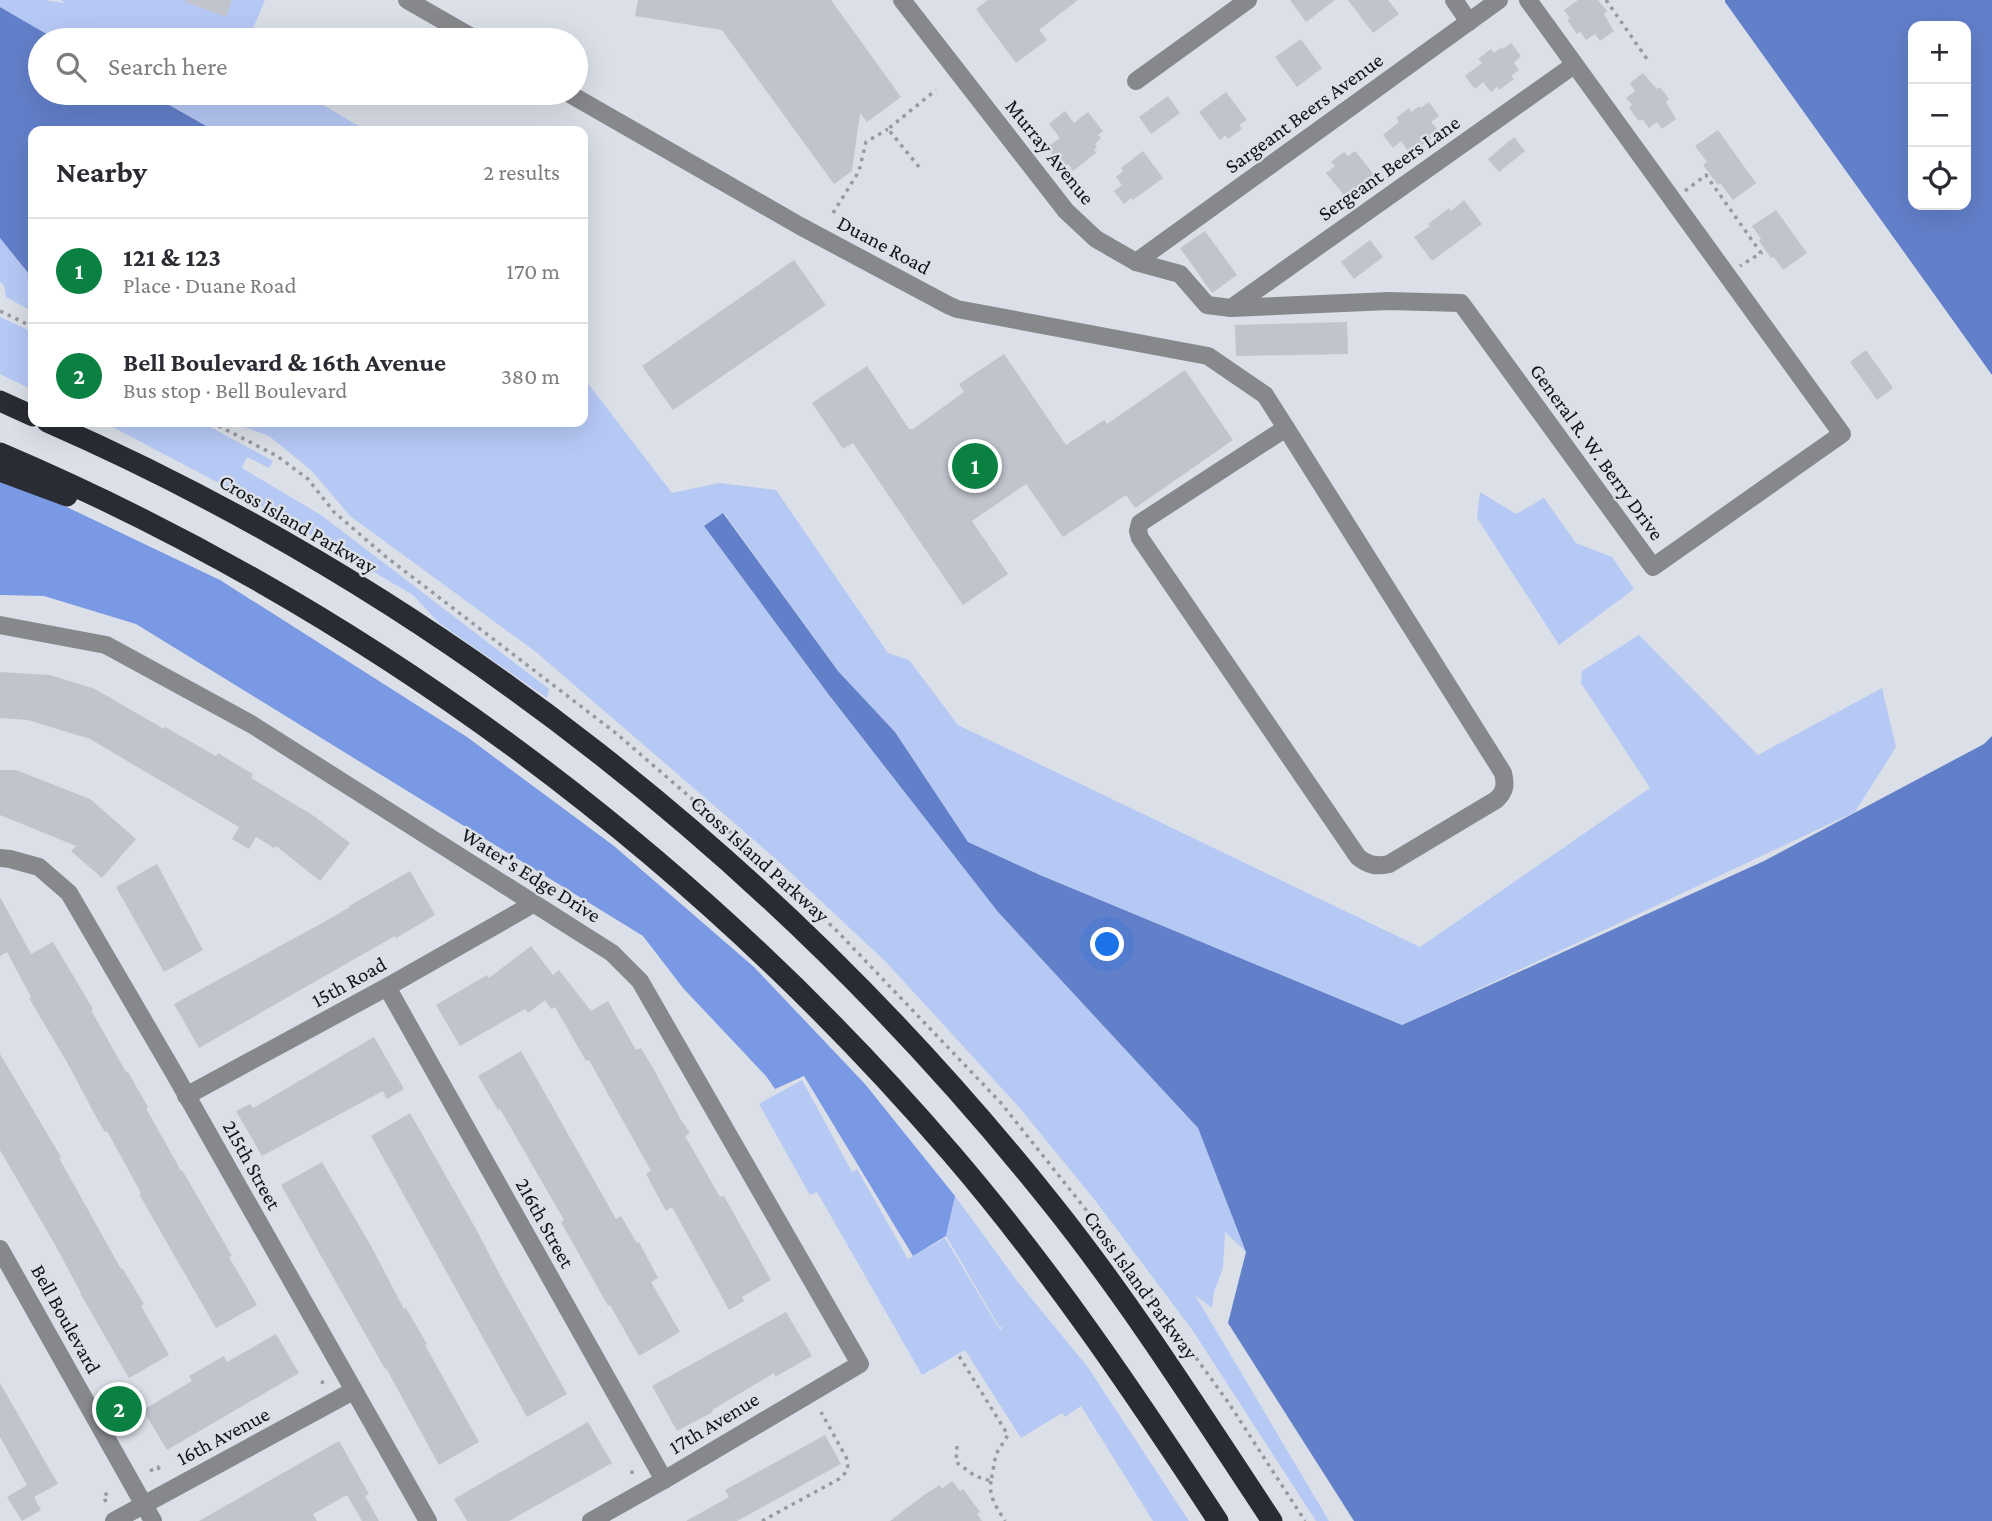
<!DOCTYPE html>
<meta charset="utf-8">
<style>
:root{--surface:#fff;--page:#f2f2f3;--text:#2b2b33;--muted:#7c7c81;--line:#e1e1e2;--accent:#0b8043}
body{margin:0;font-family:"Crimson Pro",serif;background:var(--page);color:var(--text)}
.controls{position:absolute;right:21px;top:21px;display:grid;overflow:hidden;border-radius:14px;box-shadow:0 7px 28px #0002}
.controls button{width:63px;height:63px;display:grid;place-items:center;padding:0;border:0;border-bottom:2px solid var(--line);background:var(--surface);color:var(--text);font:35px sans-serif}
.you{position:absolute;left:1108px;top:945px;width:24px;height:24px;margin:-18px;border:5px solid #fff;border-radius:50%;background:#1a73e8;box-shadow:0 0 0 10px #1a73e833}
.badge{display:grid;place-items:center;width:46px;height:46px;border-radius:50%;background:var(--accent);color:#fff;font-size:23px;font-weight:700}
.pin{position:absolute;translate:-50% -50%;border:4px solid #fff;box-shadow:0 2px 7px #0006}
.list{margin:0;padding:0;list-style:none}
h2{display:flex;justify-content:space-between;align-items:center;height:91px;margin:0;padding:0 28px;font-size:30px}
h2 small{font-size:23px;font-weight:400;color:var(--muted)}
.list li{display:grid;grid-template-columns:46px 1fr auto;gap:21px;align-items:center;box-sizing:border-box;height:105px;padding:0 28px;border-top:2px solid var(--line)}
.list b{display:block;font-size:26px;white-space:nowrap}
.list p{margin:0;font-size:23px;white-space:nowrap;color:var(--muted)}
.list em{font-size:23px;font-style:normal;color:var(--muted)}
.icon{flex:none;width:38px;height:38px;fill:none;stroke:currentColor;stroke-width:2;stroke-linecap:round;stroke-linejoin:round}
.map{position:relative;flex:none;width:1992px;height:1521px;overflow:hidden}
.search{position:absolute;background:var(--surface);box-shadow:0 7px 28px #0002;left:28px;top:28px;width:560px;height:77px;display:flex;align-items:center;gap:18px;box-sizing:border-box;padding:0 24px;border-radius:38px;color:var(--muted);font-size:26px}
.panel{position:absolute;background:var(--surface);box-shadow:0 7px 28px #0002;left:28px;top:126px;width:560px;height:301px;border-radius:14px}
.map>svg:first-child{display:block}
</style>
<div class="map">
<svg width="1992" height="1521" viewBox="0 0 1992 1521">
<rect width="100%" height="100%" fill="#dbdfe7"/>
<g fill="#b6c9f5">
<path d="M0,0h44l21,3 -4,-3h204l-17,40h-191l-57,-33z"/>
<path d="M148,93h103l12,6 30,-6h10l64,38h-152z"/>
<path d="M0,238l33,41v33l-27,-15 -2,-12 -4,-3z"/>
<path d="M0,317l33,15v58l-33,-16z"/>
<path d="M583,377l89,116 47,-10 57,7 112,163 21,7 49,65 462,222 230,-159 -69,-105 1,-12 57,-36 119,120 124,-67 14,59 -41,65 -453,213 -362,-150 -72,-33 -73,-110 -57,-61 -114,-158 -20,13 125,169 169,217 200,216 48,124 -21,-20 -2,36 -9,24 -2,16 -17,-13 134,226h-13l-123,-190 -99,-132 -76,-93 -133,-145 -108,-101 -241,-208 -186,-136 -38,-45 -43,-35 -39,-14h353z"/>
<path d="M103,422h98l72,39 -4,7 -22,-11 -5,11 79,47 228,174 -2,9 -108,-75 -26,-28 -166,-97z"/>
<path d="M1480,492l36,22 28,-16 32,45 36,14 22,32 -75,56 -82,-127z"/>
<path d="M802,1080l50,92 5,-3 51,90 37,-21 55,92 4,-4 -4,2 -54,-92 9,-40 62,85 70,85 102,155h-36l-72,-115 -16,11 -3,-4 -41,25 -56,-88 -43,25 -105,-183 -7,3 -51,-91z"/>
</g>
<path fill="#7a99e5" d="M0,478l31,12 189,90 247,157 147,109 140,121 111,117 90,112 -9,40 -33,20 -109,-180 -29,13 -9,-13 -83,-88 -40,-52 -507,-312 -92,-28 -44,-1z"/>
<g fill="#627fca" fill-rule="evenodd">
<path d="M1725,0h267v375l-267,-373zM1966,26v179h-53v-179z"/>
<path d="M0,7l57,33h-17v53h108l67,38h-182v148l-33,-41z"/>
<path d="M723,513l115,158 57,61 73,110 72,33 362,150 362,-164 220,-117 8,-8v785h-638l-126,-198 18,-71 -48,-124 -200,-216 -169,-217 -125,-169z"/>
</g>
<g fill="#c1c4cc">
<path d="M186,0h46l-6,17 -41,-15z"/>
<path d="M638,0h193l70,97 -34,25 -7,-9 -8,58 -18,13 -112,-154 -87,-14z"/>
<path d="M988,0h90l-39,30 8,10 -31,23 -40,-54z"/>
<path d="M1290,0h45l-29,22z"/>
<path d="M1348,0h40l11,14 -26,19z"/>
<path d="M1578,0h20l9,11 -3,3 10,17 -14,10 -5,-7 -9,6 -6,-9 -3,3 -10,-14 3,-2 -6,-8z"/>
<path d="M1301,39l21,29 -25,19 -22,-30z"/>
<path d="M1511,43l10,13 -7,7 5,7 -8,6 3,3 -15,11 -2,-3 -6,5 -8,-10 -8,7 -10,-13 17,-13 -4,-4 13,-10 3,4 8,-6 1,2z"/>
<path d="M1643,73l14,16 3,-2 9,12 -3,3 10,17 -14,10 -5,-7 -8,6 -7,-9 -3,2 -10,-13 3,-3 -6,-7 9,-7 -5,-8z"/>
<path d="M1226,92l21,28 -8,5 3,4 -14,10 -3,-4 -5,5 -21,-28z"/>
<path d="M1168,96l12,17 -29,21 -12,-17z"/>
<path d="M1429,102l10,14 -8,6 6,7 -8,6 3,3 -15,11 -3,-3 -6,5 -7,-10 -8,7 -10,-13 16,-13 -3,-4 13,-10 2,4 9,-6 1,2z"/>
<path d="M1065,111l9,12 14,-11 15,19 -5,4 3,3 -6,6 2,3 -3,3 2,3 -23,18 -5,-7 -5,4 -16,-21 13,-9 -11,-14z"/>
<path d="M1718,130l38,53 -23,17 -13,-17 -2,2 -15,-20 4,-3 -12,-16z"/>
<path d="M1514,137l11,14 -26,21 -11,-13z"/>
<path d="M1143,151l20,27 -30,22 -2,-2 -7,6 -10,-13 8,-6 -6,-8 7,-6 -2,-3z"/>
<path d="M1355,151l21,26 -29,22 -21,-26 9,-7 -4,-4 13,-10 4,4z"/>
<path d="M1464,200l18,24 -50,37 -18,-24 16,-11 -2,-2 21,-16 2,3z"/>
<path d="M1776,210l31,43 -24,17 -9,-13 -3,1 -12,-17 2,-2 -9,-13z"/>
<path d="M1205,231l32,44 -25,18 -32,-45z"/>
<path d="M1370,240l13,17 -29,22 -13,-17z"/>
<path d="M794,260l32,45 -153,105 -31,-44z"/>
<path d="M1347,322l1,32 -112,2 -1,-31z"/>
<path d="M1866,350l27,38 -16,12 -27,-38z"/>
<path d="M1004,354l62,91 38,-25 3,4 78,-54 48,70 -98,68 -9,-13 -63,42 -37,-53 -54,37 36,53 -45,31 -110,-162 -10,6 -31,-46 55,-37 42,63h4l51,-37 -5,-8z"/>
<path d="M0,672l50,3 45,14 69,40 1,-2 51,29 2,-3 21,13 14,8 -2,4 63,38 36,27 -30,38 -44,-35 -2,2 -18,-11 -7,12 -17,-10 7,-12 -149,-88 -62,-19 -28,-2z"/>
<path d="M0,770h16l74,29 46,40 -34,39 -31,-27 5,-5 -76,-31z"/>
<path d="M157,864l46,86 -39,22 -48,-85z"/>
<path d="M410,871l25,44 -39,23 -1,-2 -196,112 -25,-44 150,-82 26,-15 -1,-1z"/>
<path d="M0,897l31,57 22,-12 40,67 -2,1 35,62h2l20,35 -2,1 35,63 1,-1 50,86 -3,1 28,48 -41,23 -77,-134 2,-1 -34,-62 -2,1 -10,-17 -27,-51 -39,-66 2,-1 -24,-45 -7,4z"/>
<path d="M531,946l22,29 6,-5 32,41 17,-10 28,49 5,-2 13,22 27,50 9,13 -5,3 35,61 4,-1 47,84 -29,17 2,4 -15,9 -57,-103 -6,4 -20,-37 5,-3 -62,-111 -3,1 -31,-54 -4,2 -6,-9 -17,13 -3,-4 -65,37 -24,-41 51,-30 2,3z"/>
<path d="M374,1037l30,52 -17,10 -4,-8 -121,65 -26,-45 14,-7 3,4z"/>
<path d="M521,1051l95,168 5,-3 16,27 2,-1 19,36 -7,4 29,50 -41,24 -29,-51 -2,1 -47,-84 3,-2 -64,-111 -2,1 -20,-34z"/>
<path d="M0,1054l61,103 -2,1 62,111 1,-1 22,36 -3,2 28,49 -40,23 -49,-85h1l-27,-50 -54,-93z"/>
<path d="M410,1113l66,116 26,50 65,115 -40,23 -156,-281z"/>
<path d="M322,1162l49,84 33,63 2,-1 21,36 -2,1 54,97 -40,23 -53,-97 -1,1 -104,-184z"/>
<path d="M786,1312l26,44 -37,21 -1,-4 -62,37 1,2 -36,19 -25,-45z"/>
<path d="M276,1334l23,39 -132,77 -24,-40 49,-29 -3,-5 35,-20 3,6z"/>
<path d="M0,1383l58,101 -24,13 7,13 -19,11 -15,-24 20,-12 -27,-48z"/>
<path d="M588,1422l24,41 -103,58h-42l-13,-22z"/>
<path d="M825,1435l16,29 -104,57h-51l43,-24 -4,-7z"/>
<path d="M339,1441l30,53 -4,2 14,25h-17l-15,-26 -34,19 4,7h-118z"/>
<path d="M952,1481l8,10 3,-2 17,23 -3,2 5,7h-92l34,-26 16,-10 2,4z"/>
</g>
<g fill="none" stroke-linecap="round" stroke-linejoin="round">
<g stroke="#979aa0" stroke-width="3.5" stroke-dasharray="3.5 5" stroke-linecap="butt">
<path d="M1606,0l41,59"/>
<path d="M919,167l-31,-38 48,-39"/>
<path d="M1685,191l21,-16 55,78 -21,13"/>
<path d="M833,213l26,-42 7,-29 22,-13"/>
<path d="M0,311l33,16"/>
<path d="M211,422l66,34 31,23 26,33 51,44 232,178 111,96 108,100 165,173 117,147 110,152 77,119"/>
<path d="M322,1384l2,-7"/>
<path d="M957,1446l-1,16 19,14 16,5 5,-27 12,-19 -49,-79"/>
<path d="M150,1471l8,-4 3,6"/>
<path d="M632,1474v-5l2,-2"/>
<path d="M991,1481c-3,15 6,27 14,40"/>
<path d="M106,1502l-3,-6 5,-3"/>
<path d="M762,1521l77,-42c8,-7 11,-11 7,-22l-25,-45"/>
</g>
<g stroke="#87888c" stroke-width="18">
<path d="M407,0l70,40"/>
<path d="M902,0l164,211 30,28 40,23 44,12 27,31 24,3 158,-7 72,2 192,264 189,-133 -314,-434"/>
<path d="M1454,0l15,22"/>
<path d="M1136,81l112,-81"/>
<path d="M568,93l232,133 148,79 9,4 251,47 57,39 21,33 217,345c3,12 2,19 -7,27l-107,64c-13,3 -21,1 -31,-7l-218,-319 -2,-7 2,-8 146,-95"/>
<path d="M1136,262l363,-262"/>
<path d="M1231,308l343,-243"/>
<path d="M0,625l106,20 145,79 361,229 28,28 220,383 -196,116 -73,41"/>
<path d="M0,858l10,1 29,8 30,26 105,180 254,448"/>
<path d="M387,987l277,493"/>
<path d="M186,1096l201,-109 146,-83"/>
<path d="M0,1249l153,272"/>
<path d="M114,1521l239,-130"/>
</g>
<g stroke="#292c32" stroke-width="21">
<path d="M0,401l33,15"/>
<path d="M47,422c393,172 738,447 1005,782 80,100 149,210 220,317"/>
<path d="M0,453c366,156 692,399 951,700 99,115 184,241 267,368"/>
<path d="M0,471l67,25"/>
</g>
</g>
<g text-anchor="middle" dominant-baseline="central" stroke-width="5" stroke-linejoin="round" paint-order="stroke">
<g font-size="21" fill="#121316" stroke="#dbdfe7">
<text transform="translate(1304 113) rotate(-36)">Sargeant Beers Avenue</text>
<text transform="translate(1050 152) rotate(51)">Murray Avenue</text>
<text transform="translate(1389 168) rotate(-35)">Sergeant Beers Lane</text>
<text transform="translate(884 245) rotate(28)">Duane Road</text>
<text transform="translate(1597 452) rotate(54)">General R. W. Berry Drive</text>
<text transform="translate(298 524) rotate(30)">Cross Island Parkway</text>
<text transform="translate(760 859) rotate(42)">Cross Island Parkway</text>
<text transform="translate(531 875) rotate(32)">Water's Edge Drive</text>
<text transform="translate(349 982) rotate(-29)">15th Road</text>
<text transform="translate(252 1165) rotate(61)">215th Street</text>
<text transform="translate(545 1223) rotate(61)">216th Street</text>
<text transform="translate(1141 1285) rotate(54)">Cross Island Parkway</text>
<text transform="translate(66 1319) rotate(61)">Bell Boulevard</text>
<text transform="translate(714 1423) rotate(-31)">17th Avenue</text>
<text transform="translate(223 1436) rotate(-28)">16th Avenue</text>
</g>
</g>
</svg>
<div class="controls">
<button>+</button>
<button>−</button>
<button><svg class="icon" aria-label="locate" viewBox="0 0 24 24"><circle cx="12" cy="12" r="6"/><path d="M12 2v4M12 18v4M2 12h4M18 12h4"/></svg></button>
</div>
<div class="you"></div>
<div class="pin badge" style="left:975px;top:466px">1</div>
<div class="pin badge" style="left:119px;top:1409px">2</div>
<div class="search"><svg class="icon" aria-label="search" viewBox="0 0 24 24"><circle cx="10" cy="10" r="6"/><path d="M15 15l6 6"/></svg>Search here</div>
<section class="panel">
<h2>Nearby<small>2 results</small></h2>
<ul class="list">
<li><span class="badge">1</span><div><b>121 &amp; 123</b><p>Place · Duane Road</p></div><em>170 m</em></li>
<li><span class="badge">2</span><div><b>Bell Boulevard &amp; 16th Avenue</b><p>Bus stop · Bell Boulevard</p></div><em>380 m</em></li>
</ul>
</section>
</div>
